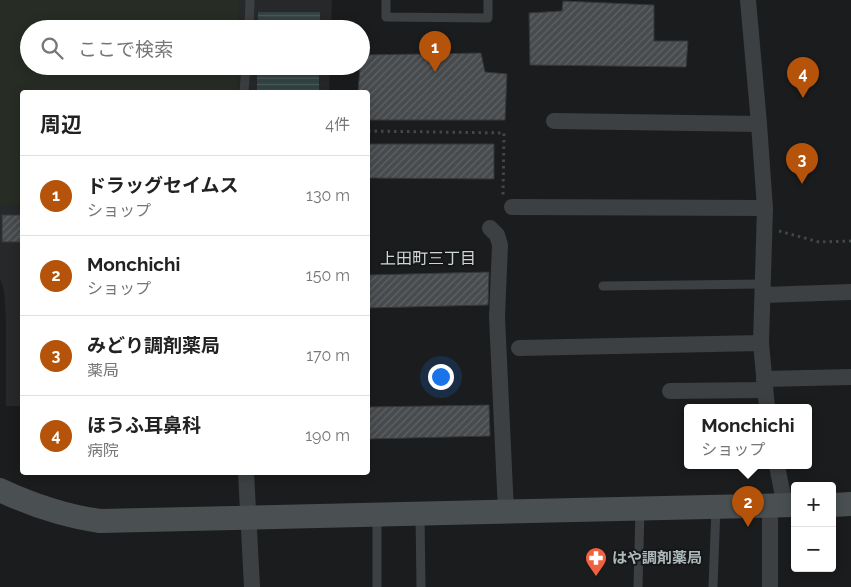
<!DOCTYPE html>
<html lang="ja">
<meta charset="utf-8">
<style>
:root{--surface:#fff;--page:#f6f6f6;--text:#222;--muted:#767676;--line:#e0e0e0;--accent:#b45309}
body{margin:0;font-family:Raleway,"Noto Sans JP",sans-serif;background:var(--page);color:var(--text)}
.controls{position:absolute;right:15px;bottom:15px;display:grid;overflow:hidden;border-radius:5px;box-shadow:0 2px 12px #0003}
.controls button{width:45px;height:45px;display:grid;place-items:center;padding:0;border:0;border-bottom:1px solid var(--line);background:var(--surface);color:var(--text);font:25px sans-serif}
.you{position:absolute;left:440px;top:376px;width:18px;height:18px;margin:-12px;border:4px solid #fff;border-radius:50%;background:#1a73e8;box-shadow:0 0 0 8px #1a73e833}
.badge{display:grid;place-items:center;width:32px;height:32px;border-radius:50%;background:var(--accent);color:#fff;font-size:16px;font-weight:700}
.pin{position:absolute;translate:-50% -41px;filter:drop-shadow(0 1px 2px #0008)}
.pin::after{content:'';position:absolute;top:26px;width:18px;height:15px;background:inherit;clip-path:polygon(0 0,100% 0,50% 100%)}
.popup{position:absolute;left:684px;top:404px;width:128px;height:65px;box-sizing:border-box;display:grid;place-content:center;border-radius:5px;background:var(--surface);filter:drop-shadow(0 1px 4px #0005);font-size:16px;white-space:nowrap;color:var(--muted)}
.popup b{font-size:19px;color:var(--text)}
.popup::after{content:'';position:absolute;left:50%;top:100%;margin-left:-10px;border:10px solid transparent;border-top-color:var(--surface)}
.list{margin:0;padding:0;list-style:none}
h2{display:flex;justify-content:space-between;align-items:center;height:65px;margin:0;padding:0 20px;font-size:21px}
h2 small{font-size:16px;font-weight:400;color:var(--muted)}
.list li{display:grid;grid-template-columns:32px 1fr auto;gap:15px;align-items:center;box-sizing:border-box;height:80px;padding:0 20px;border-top:1px solid var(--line)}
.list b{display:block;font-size:19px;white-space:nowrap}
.list p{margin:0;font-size:16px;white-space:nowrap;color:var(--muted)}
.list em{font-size:16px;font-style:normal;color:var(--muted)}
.icon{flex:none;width:28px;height:28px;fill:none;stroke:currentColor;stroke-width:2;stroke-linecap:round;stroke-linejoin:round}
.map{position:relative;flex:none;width:851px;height:587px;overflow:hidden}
.search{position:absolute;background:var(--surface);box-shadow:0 2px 12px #0003;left:20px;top:20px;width:350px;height:55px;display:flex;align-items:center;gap:12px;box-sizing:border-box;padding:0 18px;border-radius:28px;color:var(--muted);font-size:19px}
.panel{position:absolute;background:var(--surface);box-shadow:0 2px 12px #0003;left:20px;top:90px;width:350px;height:385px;border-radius:5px}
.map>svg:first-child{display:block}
</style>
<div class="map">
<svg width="851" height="587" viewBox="0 0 851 587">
<defs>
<pattern id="water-rules" width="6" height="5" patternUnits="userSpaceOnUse" patternTransform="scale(1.25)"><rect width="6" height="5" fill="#334343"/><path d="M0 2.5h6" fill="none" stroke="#4e5c5c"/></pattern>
<pattern id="building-hatch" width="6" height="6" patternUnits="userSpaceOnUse" patternTransform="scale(1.25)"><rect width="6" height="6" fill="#484b4d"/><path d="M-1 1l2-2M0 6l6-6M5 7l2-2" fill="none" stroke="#606365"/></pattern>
</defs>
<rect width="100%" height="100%" fill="#1b1c1d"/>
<path fill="#27282a" d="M0,0h332l-1,29h-302v37h301l-1,26h-307v314h-16v-87l-2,-28 -4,-13z"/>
<path fill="#272d25" d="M0,0h239l-1,29h-209v37h209l-1,26h-215v112l-22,1z"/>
<g fill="url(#water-rules)">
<rect x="258" y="12" width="62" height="17"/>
<rect x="257" y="66" width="62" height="26"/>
</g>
<g fill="url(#building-hatch)" stroke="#353739">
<path d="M563,1l91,4v36h34l-2,26 -156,-2 -1,-52 33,-2z"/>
<path d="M481,53l4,19 22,2 -2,46h-137v-28h-10l3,-37z"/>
<path d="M368,144h126v35l-126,-1z"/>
<rect x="2" y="215" width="20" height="27"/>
<path d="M489,272l-1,33 -120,3v-33z"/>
<path d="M489,405l1,31 -122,3v-32z"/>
</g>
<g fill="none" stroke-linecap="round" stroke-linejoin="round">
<g stroke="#424749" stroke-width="3" stroke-dasharray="2.5 4" stroke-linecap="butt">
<path d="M368,131l136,2 -1,62"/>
<path d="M779,231l40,11 32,-1"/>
</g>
<g stroke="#3c4042" stroke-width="9">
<path d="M386,0v17l102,1v-18"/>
<path d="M249,29l1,-29"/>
<path d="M244,92l2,-26"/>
<path d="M603,286l160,-2"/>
<path d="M420,514l1,73"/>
<path d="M377,515v72"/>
<path d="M638,587l2,-78"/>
<path d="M713,587l3,-80"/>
</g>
<g stroke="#3c4042" stroke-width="16">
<path d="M748,0l11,124 6,84 -4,135 6,65"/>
<path d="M554,121l205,3"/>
<path d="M512,207l253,1"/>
<path d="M490,228l7,7 3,10 -3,72 9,195"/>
<path d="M763,295l88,-3"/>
<path d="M519,348l242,-5"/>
<path d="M764,379l87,-2"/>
<path d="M670,391l94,-1"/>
<path d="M777,466l8,40"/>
<path d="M246,472l6,115"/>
<path d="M770,506v81"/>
</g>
<g stroke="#4a5052" stroke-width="24">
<path d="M0,490c32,15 65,26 100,31l695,-16"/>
<path d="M832,505l19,-1"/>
</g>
</g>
<defs>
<g id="pharmacy-pin" transform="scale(1.125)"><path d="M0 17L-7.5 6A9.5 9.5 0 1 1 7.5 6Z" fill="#ef6141" stroke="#161718"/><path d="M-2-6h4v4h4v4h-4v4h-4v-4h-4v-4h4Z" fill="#fff"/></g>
</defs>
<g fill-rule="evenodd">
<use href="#pharmacy-pin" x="596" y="558"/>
</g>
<g text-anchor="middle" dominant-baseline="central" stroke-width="4" stroke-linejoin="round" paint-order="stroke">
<g font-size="15" font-weight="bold" fill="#aeb9bc" stroke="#161718" text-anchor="start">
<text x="612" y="558">はや調剤薬局</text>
</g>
<g font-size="16" fill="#cfd6d8" stroke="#161718">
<text x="428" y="258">上田町三丁目</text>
</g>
</g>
</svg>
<div class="controls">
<button>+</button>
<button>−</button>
</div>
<div class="you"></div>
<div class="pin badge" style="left:435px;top:72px">1</div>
<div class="pin badge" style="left:748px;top:527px">2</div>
<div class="popup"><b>Monchichi</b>ショップ</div>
<div class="pin badge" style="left:802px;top:184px">3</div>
<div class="pin badge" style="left:803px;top:98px">4</div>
<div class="search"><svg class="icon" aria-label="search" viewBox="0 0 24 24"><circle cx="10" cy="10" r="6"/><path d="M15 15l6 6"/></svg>ここで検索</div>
<section class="panel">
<h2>周辺<small>4件</small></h2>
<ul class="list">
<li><span class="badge">1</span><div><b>ドラッグセイムス</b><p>ショップ</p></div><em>130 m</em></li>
<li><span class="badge">2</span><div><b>Monchichi</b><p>ショップ</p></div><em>150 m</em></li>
<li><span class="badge">3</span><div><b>みどり調剤薬局</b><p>薬局</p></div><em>170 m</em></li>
<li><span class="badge">4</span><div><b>ほうふ耳鼻科</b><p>病院</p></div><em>190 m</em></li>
</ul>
</section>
</div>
